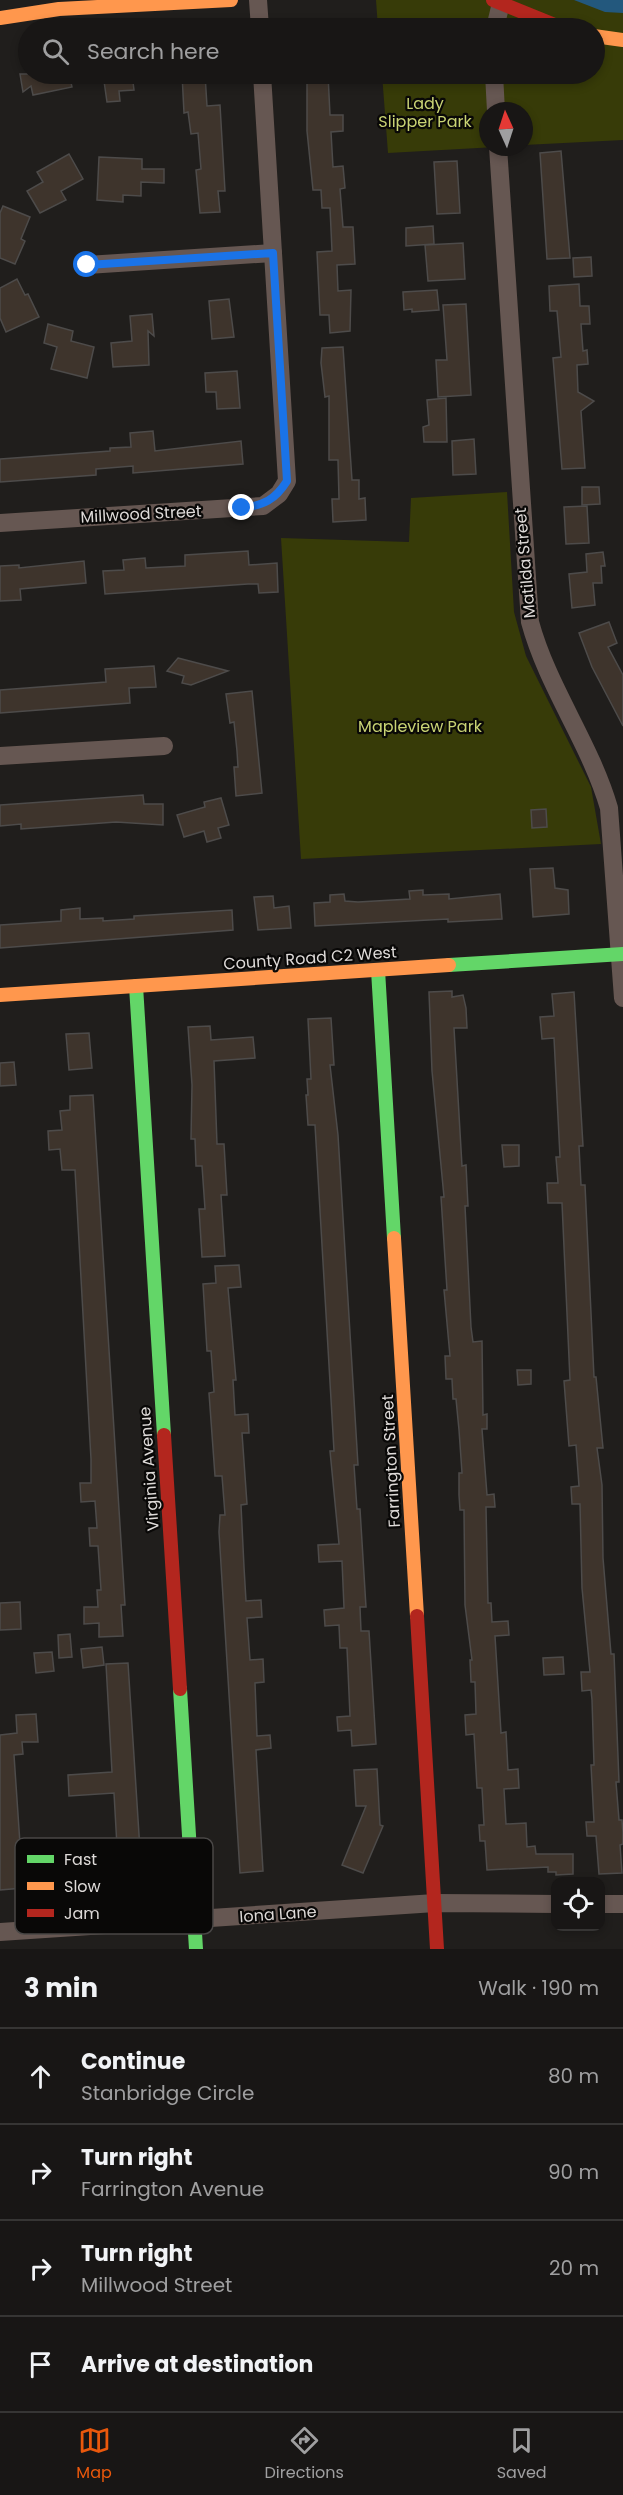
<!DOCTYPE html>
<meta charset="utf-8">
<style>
:root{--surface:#181615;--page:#211f1e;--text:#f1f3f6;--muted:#9f9fa0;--line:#363534;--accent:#ea580c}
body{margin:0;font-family:Poppins,sans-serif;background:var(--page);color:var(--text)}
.controls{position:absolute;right:18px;bottom:18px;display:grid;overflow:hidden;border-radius:12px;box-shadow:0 3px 9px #0003}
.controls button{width:54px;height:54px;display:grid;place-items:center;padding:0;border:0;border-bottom:2px solid var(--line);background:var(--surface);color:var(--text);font:30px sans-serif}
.compass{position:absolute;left:479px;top:102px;width:54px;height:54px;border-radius:50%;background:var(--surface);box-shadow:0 3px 9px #0003;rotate:357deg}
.stop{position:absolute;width:18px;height:18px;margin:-14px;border:4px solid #1a73e8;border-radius:50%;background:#fff}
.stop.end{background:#1a73e8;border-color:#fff;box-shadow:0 2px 6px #0008}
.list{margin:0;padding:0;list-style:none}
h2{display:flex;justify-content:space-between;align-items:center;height:78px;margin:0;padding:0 24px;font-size:26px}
h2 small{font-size:20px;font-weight:400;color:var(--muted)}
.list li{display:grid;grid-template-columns:39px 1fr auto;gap:18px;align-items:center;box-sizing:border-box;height:96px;padding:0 24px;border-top:2px solid var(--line)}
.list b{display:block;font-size:22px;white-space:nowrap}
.list p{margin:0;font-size:20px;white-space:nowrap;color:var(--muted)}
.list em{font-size:20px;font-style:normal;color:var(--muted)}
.icon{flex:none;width:33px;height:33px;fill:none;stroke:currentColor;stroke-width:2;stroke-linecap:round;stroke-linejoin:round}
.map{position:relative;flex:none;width:623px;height:1949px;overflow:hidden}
.search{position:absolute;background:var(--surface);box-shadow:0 3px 9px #0003;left:18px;right:18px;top:18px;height:66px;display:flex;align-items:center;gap:15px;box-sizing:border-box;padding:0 21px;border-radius:33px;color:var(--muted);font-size:22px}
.sheet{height:462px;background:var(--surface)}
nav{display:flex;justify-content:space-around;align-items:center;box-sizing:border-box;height:84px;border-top:2px solid var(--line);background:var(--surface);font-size:16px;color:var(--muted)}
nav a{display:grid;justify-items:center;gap:3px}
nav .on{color:var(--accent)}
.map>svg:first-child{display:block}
</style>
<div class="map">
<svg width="623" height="1949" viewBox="0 0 623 1949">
<rect width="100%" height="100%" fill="#201e1c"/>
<g fill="#373b08">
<path d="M376,0h247v140l-99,5v-34h-36v36h8l-108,6 -6,-79h212v-46h-216z"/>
<path d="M507,492l7,120 12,44 65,131 10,57 -300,15 -20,-321 128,4 2,-44z"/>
</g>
<path fill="#23587d" d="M574,0h49v13l-18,-1z"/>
<g fill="#3e342c" stroke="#4d4b4a" stroke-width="1.5">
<path d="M20,74h49l3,13 -39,8 -2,-9 -8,6z"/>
<path d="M103,74h29l2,16 -15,1 1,10 -13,1z"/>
<path d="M182,74h23l2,32 13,-1 5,86h-7l2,21 -20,1 -4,-43 5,-1 -3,-36 -7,1 -3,-22 -4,1z"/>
<path d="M307,74h21l2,41h13v16l-12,1 2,35 10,-1 2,22 -5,1 3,38h10l2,37 -18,1 1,26 13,-1 -1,41 -20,2 -1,-18h-9l-3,-63 15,-1 -2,-43h-8l-1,-18h-8l-6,-59z"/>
<path d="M561,151l9,107 -23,1 -7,-106z"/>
<path d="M69,154l14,25 -22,12 5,9 -26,13 -13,-22 16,-9 -6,-10z"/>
<path d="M99,157l43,2v10h22v14l-23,-1v14l-18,-1v7l-26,-2z"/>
<path d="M457,161l3,52 -23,1 -3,-52z"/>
<path d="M3,206l27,11 -9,22 4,2 -10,23 -15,-6v-45z"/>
<path d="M433,226l1,18 -28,2v-18z"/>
<path d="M463,243l2,36 -37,2 -3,-36z"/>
<path d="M591,257l1,19 -18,1 -1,-19z"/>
<path d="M17,279l8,16 3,-1 11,23 -33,15 -6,-14v-30z"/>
<path d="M579,284l1,22h9l1,18h-9l2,27 4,-1 1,14 -11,1 1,27 16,9 -13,10 4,57 -23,1 -9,-111 8,-1 -4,-46h-7l-1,-25z"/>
<path d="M437,290l2,20 -27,2v-3l-8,1 -1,-18z"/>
<path d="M229,299l5,38 -22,2 -3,-38z"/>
<path d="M466,304l5,91 -33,2 -2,-37h11l-4,-55z"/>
<path d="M152,314l2,22 -6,-5 1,34 -36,2 -2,-24 21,-2 -2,-25z"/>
<path d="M48,324l25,7 -2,10 23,6 -7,31 -36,-9 6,-22 -13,-4z"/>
<path d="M343,347l9,133h7v19l6,-1 1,22 -33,2 -1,-23h7l-1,-39h-9v-64l-4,1 -4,-34 1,-15z"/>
<path d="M237,371l3,37 -23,1 -1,-17h-10l-1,-19z"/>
<path d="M446,398l1,44h-23l-1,-15 6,-2 -2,-25z"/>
<path d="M153,431l2,20 86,-10 2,23 -110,9v-7l-37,3v6l-96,7v-23l110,-8v-3l21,-1 -1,-14z"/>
<path d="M474,439l2,35 -23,1 -1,-34z"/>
<path d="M582,487h17l1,17 -18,1z"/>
<path d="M587,506l2,37 -23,1 -2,-37z"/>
<path d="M248,551l1,14 28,-2 1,29 -19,1 -1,-9h-10l-143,10 -2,-23 21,-1 -1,-10 22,-2 1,10 39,-2v-11z"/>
<path d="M603,552l2,14h-4l1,17h-9l2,22 -23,3 -3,-34 18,-2 -1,-18z"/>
<path d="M84,561l2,22 -66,6 1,11 -21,1v-35l19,-1v3z"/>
<path d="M609,622l8,21 -9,4 15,28v51l-31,-59 -13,-34z"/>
<path d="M178,658l50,13 -37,14 -9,-2 2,-7 -17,-5z"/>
<path d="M154,666l2,21 -27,1 1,15 -130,10v-23l106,-8 -1,-13z"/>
<path d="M252,691l10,102 -26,3 -2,-29h4l-1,-16 -3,-29 -4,1 -4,-29z"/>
<path d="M143,795l1,9h19v21l-47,-3 -95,7v-5l-21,2v-21z"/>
<path d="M221,798l8,27 -11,3 3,10 -14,4 -3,-11 -20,6 -7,-22 28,-8 -1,-5z"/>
<path d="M546,809l1,18 -15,1 -1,-18z"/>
<path d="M553,868l2,20 13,2 1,24 -36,3 -3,-48z"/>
<path d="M423,890v5l26,-1v5l51,-5 2,25 -54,3v-3l-133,7 -1,-23 16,-1v-7l14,-1 1,7 13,1 52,-3 -1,-8z"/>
<path d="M273,896l1,12 15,-2 2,22 -33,2 -4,-33z"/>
<path d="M80,908v11l23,-1v3l31,-2v-3l98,-6 1,20 -233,18v-23l61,-4v-11z"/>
<path d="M452,991v6l11,-2 3,13 1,20h-13l8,138 4,-1 2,41h-3l6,121 2,15 9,-1 1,74 4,-1v15h-5l5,66 7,-1 1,13h-9l2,96h3l1,19 16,-1 1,14 -14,1 6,97 5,-1 2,38 10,-1 1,19 -15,1 2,35 20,-1 1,24 8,-1 1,8h37v20l-17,1v-3h-8v-5l-61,3 -2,-29h-5l-1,-16h5l-2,-37h-5l-3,-54 -8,1 -1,-20 11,-1 -1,-32h-4l-1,-22h2l-7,-55 -1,-95h-4l-1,-15v-22h3l-3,-43 -3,-31h-3l-1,-20h-6l-1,-23h5l-6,-66h3l-6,-93h3l-12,-126 -3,-79z"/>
<path d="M574,992l9,154h-4l2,39h4l9,192h2l7,71h-6l5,37 1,73 8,96h3l5,128h-3l3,38h3l1,13v11l-3,1 2,28 -23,1 -3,-38h-9l-1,-14h8l-3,-57h3l-2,-65 -1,-10 -9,1 -1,-19h9l-8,-84 -2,-84h-8l-1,-17 8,-1 -3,-41 -7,1 -5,-65 6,-1 -8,-177h-14l-1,-20h11l-2,-26h4l-6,-119 -12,1 -2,-22 14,-1 -2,-22z"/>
<path d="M331,1018l3,47h-4l8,70 20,330h-4l3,44h3l6,98h-6l1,24h8l7,113 -24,2 -1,-16 -13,1 -1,-14 13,-1 -3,-68h-7l-1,-23 -14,1 -1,-16 20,-2 -2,-47 -23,1 -1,-17 21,-1 -9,-93h4l-19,-326h-7l-2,-30h2l-1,-16h4l-3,-60z"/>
<path d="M210,1026l1,14 42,-3 2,21 -41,3 3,83h7l3,51h-6l4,61 -23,1 -3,-48h6l-3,-43h-6l-1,-27h-4l1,-54 -4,-58z"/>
<path d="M89,1033l3,35 -23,2 -3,-36z"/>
<path d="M14,1062l2,23 -16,1v-23z"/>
<path d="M93,1095l32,510h-4l2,31 -24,1v-14l-15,1v-17h14l-1,-17h4l-3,-44h-8l-1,-18h8l-2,-27 -14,1 -1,-19h11v-24l-16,-289h-13l-2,-21 -11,1 -1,-19 14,-1 -2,-19 10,-1v-14z"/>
<path d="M502,1145h17v21l-15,1z"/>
<path d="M239,1265l2,22 -13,1 8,92h-3l2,35 13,-1 1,19h-7l5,71 -6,1 3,62 2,34 15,-1 1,17 -15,1 3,42 13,-1 1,23 -9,1 2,53 13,-1 1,13 -15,2 7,121 -23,2 -21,-341 1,-17h5l-3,-39h-7l-6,-83 5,-1 -3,-41h-4l-4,-67 13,-1 -1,-17z"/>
<path d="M517,1370h14v14l-13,1z"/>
<path d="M20,1602l1,27 -21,1v-27z"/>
<path d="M70,1634l2,23 -13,1 -1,-23z"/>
<path d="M102,1647l2,18 -21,3 -2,-19z"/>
<path d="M52,1652l2,19 -18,2 -2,-20z"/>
<path d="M563,1657l1,17 -20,1 -1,-17z"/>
<path d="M128,1663l14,218 -23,1 -5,-89 -45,3 -1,-21 44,-3 -6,-108z"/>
<path d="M36,1714l2,28h-16l1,12 -9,1 9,133 -23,2v-155l17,-2 -1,-18z"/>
<path d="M377,1769l3,56 3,1 -20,47 -21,-8 24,-59h-10l-2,-36z"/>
</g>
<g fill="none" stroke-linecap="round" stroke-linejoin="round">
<g stroke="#665752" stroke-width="18">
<path d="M258,0l2,28"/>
<path d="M495,28l6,-25"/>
<path d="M494,74l2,37"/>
<path d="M498,147l32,475c18,66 60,121 79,186l14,190"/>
<path d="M87,265l186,-12"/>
<path d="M0,523l263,-17 16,-12 8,-13 -25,-407"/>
<path d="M0,756l164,-10"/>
<path d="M600,1904h23"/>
<path d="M0,1932l435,-29 121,1"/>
</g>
<g stroke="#63d668" stroke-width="14">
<path d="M449,965l174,-11"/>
<path d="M378,970l16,268"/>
<path d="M136,986l28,449"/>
<path d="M180,1689l16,260"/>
</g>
<g stroke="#ff974d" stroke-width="14">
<path d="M0,18l59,-9 172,-9"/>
<path d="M594,36l29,4"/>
<path d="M0,995l449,-30"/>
<path d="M394,1238l23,378"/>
</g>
<g stroke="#b3261e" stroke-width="14">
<path d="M493,0l69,28"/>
<path d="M164,1435l16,254"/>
<path d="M417,1616l20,333"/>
</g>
</g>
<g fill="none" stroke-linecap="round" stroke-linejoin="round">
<path stroke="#1a73e8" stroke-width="8" d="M87,265l186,-12 14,228c-12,19 -23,24 -45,27"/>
</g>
<g text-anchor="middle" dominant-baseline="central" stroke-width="4.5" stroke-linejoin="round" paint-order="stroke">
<g font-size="16" fill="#c9d374" stroke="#090807">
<text x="425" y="103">Lady<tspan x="425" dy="18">Slipper Park</tspan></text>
<text x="420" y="726">Mapleview Park</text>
</g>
<g font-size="16" fill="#dedad8" stroke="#090807">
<text transform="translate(141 514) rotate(-3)">Millwood Street</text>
<text transform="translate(525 563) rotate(-95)">Matilda Street</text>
<text transform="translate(310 958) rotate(-4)">County Road C2 West</text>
<text transform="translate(391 1461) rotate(-93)">Farrington Street</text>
<text transform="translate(149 1469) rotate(-94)">Virginia Avenue</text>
<text transform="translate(278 1914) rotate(-4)">Iona Lane</text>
</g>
</g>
<rect x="15" y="1838" width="198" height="96" rx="9" fill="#090807" stroke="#494746" stroke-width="1.5"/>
<rect x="27" y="1855" width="27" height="8" fill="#63d668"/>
<rect x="27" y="1882" width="27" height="8" fill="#ff974d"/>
<rect x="27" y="1909" width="27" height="8" fill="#b3261e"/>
<g font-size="16" fill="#dedad8">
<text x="64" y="1865">Fast</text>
<text x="64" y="1892">Slow</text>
<text x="64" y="1919">Jam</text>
</g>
</svg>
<div class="controls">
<button><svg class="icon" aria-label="locate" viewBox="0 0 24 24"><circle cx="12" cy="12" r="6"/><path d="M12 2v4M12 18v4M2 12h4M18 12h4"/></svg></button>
</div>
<svg class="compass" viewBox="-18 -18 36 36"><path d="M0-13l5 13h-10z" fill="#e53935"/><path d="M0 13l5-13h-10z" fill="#9f9fa0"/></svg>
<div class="stop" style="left:87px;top:265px"></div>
<div class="stop end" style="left:242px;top:508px"></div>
<div class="search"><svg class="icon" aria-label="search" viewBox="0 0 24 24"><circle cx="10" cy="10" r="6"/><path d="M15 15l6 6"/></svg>Search here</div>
</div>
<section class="sheet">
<h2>3 min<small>Walk · 190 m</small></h2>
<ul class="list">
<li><svg class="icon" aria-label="ahead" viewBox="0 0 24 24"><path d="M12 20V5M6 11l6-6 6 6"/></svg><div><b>Continue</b><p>Stanbridge Circle</p></div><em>80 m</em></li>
<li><svg class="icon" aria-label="right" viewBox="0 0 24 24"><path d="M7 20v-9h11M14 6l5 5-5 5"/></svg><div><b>Turn right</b><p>Farrington Avenue</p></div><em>90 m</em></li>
<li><svg class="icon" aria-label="right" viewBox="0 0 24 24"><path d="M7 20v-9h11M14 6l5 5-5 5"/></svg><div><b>Turn right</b><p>Millwood Street</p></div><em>20 m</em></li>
<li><svg class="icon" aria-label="arrive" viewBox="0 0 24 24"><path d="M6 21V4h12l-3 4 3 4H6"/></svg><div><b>Arrive at destination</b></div></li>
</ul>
</section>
<nav>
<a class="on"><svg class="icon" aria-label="map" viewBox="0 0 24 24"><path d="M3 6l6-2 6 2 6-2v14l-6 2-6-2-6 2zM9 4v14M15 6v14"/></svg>Map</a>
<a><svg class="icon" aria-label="directions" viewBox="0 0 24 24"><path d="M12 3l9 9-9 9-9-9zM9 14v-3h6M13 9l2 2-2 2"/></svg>Directions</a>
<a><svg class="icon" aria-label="saved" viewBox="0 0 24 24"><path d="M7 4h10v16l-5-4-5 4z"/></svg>Saved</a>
</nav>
